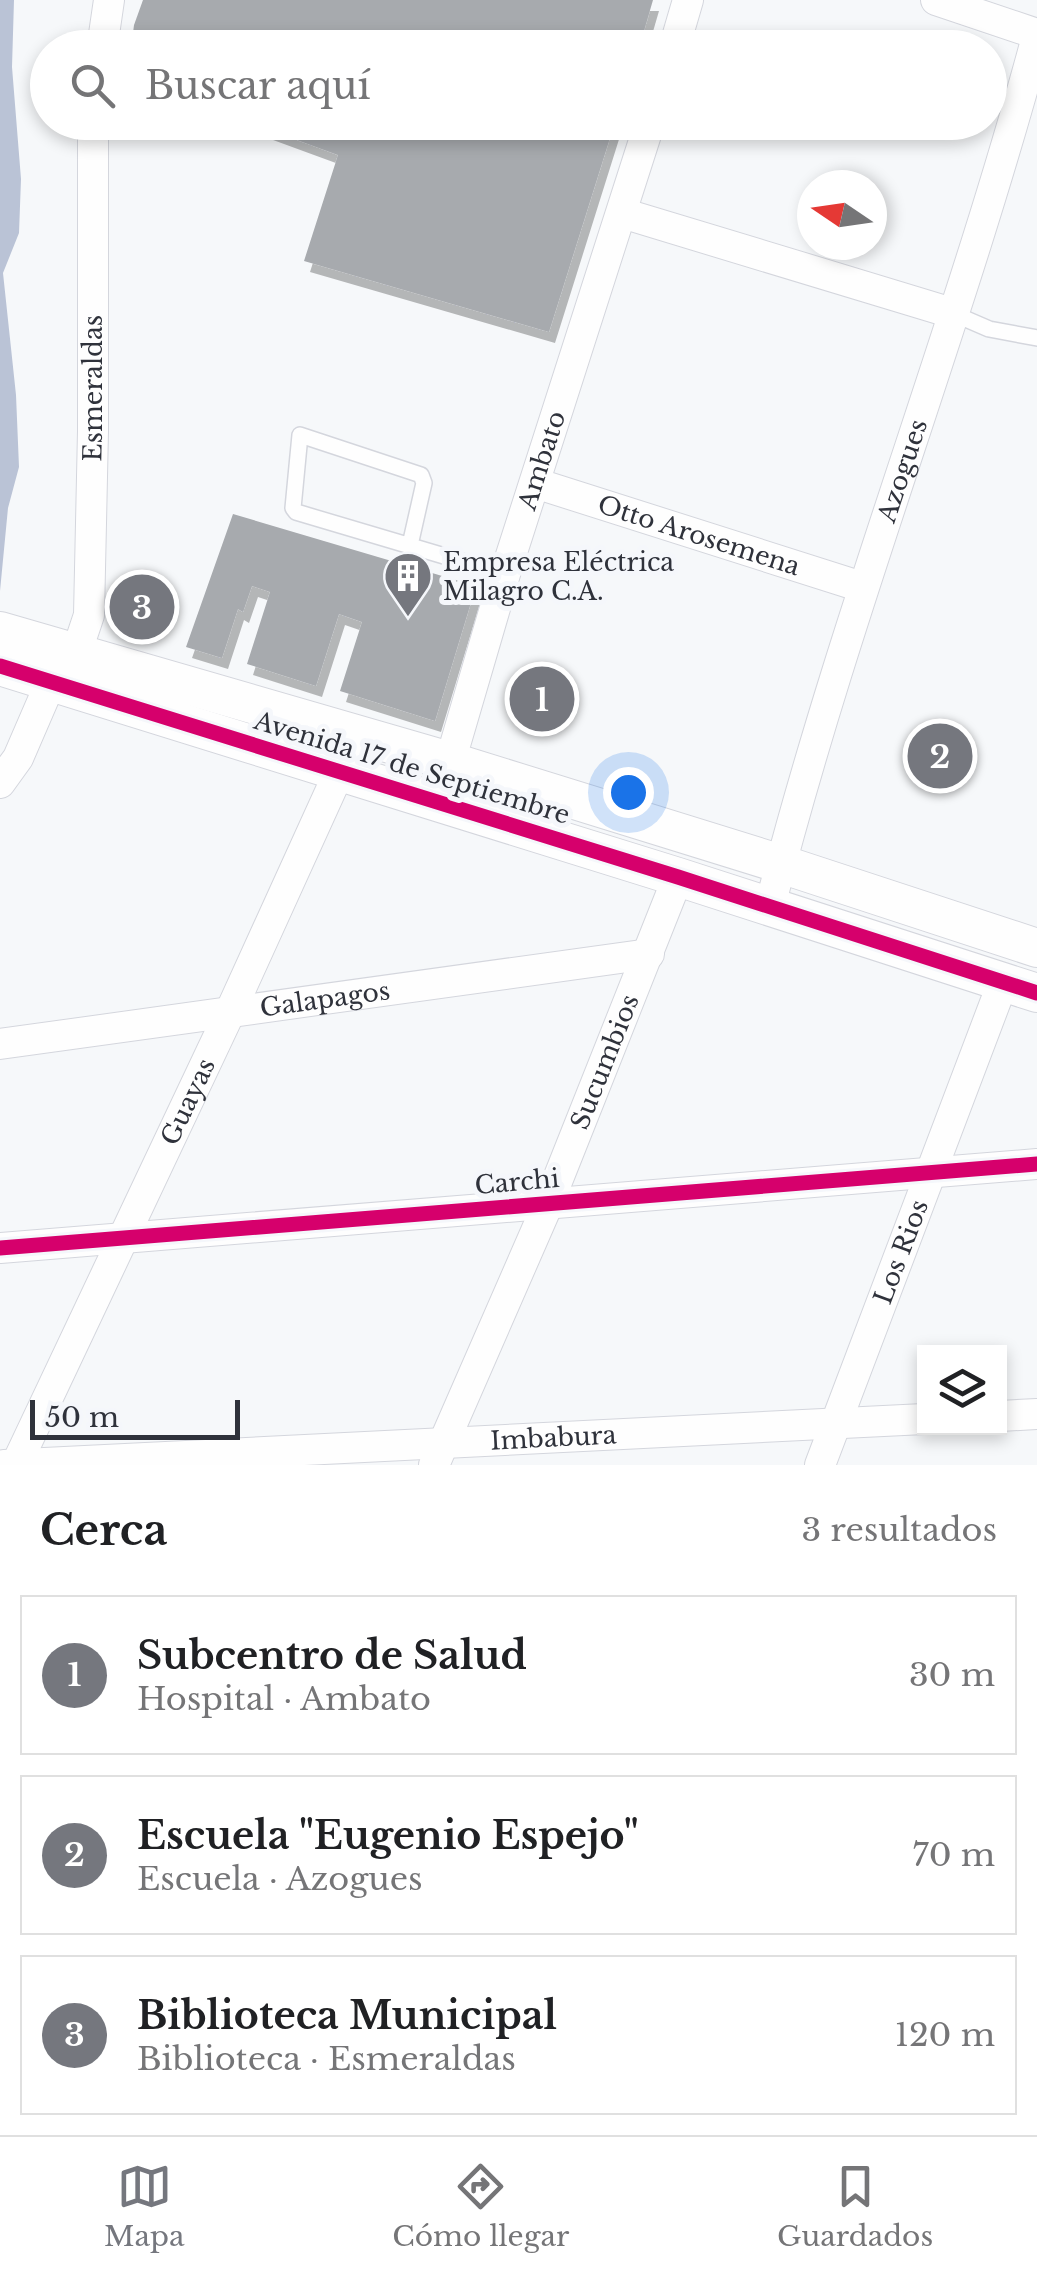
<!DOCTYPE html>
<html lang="es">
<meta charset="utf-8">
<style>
:root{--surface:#fff;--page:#f2f2f2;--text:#202124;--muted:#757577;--line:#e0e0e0;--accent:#75777e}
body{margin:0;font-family:"Libre Baskerville",serif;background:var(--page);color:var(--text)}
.controls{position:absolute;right:30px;bottom:30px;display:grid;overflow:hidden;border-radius:0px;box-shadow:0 5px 15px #0003}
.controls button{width:90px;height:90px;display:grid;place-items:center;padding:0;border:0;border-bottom:2px solid var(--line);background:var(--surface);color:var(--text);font:50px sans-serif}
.compass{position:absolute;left:797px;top:170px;width:90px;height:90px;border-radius:50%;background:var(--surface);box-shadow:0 5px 15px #0003;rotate:283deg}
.scale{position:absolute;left:30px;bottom:25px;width:210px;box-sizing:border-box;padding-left:10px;border:5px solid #2f323b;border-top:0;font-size:28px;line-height:35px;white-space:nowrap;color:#2f323b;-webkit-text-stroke:8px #f5f7fb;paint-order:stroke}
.you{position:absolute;left:628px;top:792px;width:35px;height:35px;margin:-25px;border:8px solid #fff;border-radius:50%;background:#1a73e8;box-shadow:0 0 0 15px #1a73e833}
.badge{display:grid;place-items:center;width:65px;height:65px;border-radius:50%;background:var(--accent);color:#fff;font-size:32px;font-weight:700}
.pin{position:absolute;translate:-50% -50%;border:5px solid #fff;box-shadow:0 2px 10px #0006}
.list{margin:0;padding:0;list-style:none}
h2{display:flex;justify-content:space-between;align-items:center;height:130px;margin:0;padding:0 40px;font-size:42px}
h2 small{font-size:32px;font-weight:400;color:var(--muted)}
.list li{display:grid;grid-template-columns:65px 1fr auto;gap:30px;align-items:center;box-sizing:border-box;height:160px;margin:0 20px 20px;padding:0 20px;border:2px solid var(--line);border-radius:0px}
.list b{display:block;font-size:38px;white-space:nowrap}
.list p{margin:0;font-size:32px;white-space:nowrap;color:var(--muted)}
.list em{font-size:32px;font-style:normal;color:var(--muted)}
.icon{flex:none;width:55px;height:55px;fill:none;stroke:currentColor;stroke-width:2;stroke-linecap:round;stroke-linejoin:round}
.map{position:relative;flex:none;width:1037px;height:1465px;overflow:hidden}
.search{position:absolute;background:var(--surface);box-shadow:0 5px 15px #0003;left:30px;right:30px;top:30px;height:110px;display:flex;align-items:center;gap:25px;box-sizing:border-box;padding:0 35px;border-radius:55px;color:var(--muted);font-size:38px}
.sheet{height:670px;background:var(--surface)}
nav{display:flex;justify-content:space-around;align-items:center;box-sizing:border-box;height:140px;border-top:2px solid var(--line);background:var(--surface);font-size:28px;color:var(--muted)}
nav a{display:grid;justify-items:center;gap:5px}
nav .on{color:var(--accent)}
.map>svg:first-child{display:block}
</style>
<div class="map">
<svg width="1037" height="1465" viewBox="0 0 1037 1465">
<defs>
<filter id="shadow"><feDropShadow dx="6" dy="11" stdDeviation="0" flood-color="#0004"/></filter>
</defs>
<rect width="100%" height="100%" fill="#f6f8fa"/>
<path fill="#bac3d6" d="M0,0h14l-2,67 9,112 -2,54 -16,40 13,122 3,72 -11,41 -8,83z"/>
<g fill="#a7aaae" filter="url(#shadow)">
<path d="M143,0h510l-14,48h-508l3,-23z"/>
<path d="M248,122h367l-66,210 -245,-71 34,-106z"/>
<path d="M233,514l243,72 -41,135 -95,-30 22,-69 -23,-8 -23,72 -69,-22 23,-72 -18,-6 -9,26 -5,-3 -16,49 -36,-11z"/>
</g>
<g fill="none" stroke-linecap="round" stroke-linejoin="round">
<g stroke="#d4d6dd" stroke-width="18">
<g id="service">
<path d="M952,313l37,16 48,9"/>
<path d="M410,545l14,-62 -3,-8 -121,-40 -7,73 3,4 209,62"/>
</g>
</g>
<g stroke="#d4d6dd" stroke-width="32">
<g id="minor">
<path d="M936,0l101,34"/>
<path d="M102,48l7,-48"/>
<path d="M674,48l14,-48"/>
<path d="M622,213l330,100"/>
<path id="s1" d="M535,483l327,104"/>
<path id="s2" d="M76,654l13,-39 4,-184v-309"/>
<path d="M0,783l18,-25 32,-74"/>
<path id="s3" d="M438,803l67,-229 145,-452"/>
<path id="s4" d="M770,906c75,-294 188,-576 267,-869"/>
<path id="s5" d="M0,1044l649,-90"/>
<path d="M0,1248l1037,-84"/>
<path d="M1000,1416l37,-2"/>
<path id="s6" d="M4,1465l920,-46"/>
<path id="s7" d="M16,1465l215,-455 125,-275"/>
<path id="s8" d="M434,1465l114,-261 130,-327"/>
<path id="s9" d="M820,1465l183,-483"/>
</g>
</g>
<g stroke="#d4d6dd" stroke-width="40">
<g id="tertiary">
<path d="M0,631l449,130 332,103 256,84"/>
<path d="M0,666l678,211 359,116"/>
</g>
</g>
<use href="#service" stroke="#fefefe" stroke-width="15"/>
<use href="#minor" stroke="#fefefe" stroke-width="30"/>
<use href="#tertiary" stroke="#fefefe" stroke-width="38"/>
<g stroke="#f5f7fb" stroke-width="21">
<g id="cycleway">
<path d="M0,666l678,211 359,116"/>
<path d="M0,1248l1037,-84"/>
</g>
</g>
<use href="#cycleway" stroke="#d6006c" stroke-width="15"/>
</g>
<defs>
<g id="building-pin" transform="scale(2.5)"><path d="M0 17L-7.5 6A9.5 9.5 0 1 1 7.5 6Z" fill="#75777e" stroke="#f5f7fb"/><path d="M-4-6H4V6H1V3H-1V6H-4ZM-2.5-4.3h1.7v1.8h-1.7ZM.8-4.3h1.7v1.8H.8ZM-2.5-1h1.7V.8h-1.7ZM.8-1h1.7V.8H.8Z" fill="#fff"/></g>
</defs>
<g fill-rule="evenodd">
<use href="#building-pin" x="408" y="576"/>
</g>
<g text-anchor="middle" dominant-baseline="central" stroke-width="10" stroke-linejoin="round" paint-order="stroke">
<g font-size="25" fill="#2f323b" stroke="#f5f7fb">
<text stroke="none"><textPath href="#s2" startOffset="268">Esmeraldas</textPath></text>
<text stroke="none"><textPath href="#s3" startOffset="358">Ambato</textPath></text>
<text stroke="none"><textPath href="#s4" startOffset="455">Azogues</textPath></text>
<text stroke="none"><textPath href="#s1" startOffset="172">Otto Arosemena</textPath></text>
<text transform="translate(412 768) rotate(17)">Avenida 17 de Septiembre</text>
<text stroke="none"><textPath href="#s5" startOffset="328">Galapagos</textPath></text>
<text stroke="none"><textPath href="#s8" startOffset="438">Sucumbios</textPath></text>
<text stroke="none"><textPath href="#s7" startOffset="402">Guayas</textPath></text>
<text transform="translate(517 1182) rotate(-5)">Carchi</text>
<text stroke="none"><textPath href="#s9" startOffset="228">Los Rios</textPath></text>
<text stroke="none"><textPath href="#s6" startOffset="550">Imbabura</textPath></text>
</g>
<g font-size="25" fill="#2f323b" stroke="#f5f7fb" text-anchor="start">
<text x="443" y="562">Empresa Eléctrica<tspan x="443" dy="29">Milagro C.A.</tspan></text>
</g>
</g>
</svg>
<div class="controls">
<button><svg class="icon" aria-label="layers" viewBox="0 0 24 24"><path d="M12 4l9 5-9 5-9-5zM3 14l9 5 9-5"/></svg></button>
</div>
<svg class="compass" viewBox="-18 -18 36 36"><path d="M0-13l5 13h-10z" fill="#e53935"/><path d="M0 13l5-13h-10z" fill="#757577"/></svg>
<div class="scale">50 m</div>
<div class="you"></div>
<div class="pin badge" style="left:542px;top:699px">1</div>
<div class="pin badge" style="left:940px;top:756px">2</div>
<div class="pin badge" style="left:142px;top:607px">3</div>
<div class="search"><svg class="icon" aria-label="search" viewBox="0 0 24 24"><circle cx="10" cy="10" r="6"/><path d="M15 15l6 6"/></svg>Buscar aquí</div>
</div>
<section class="sheet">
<h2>Cerca<small>3 resultados</small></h2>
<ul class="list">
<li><span class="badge">1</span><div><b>Subcentro de Salud</b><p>Hospital · Ambato</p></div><em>30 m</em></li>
<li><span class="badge">2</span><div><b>Escuela &quot;Eugenio Espejo&quot;</b><p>Escuela · Azogues</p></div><em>70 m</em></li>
<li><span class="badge">3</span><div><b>Biblioteca Municipal</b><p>Biblioteca · Esmeraldas</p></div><em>120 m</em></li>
</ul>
</section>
<nav>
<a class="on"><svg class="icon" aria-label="map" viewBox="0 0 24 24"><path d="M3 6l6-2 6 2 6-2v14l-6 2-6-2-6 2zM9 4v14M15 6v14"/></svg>Mapa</a>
<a><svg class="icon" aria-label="directions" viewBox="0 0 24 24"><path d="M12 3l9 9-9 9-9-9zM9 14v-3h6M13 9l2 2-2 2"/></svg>Cómo llegar</a>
<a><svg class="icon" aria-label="saved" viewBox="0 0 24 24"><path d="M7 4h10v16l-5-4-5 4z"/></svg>Guardados</a>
</nav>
